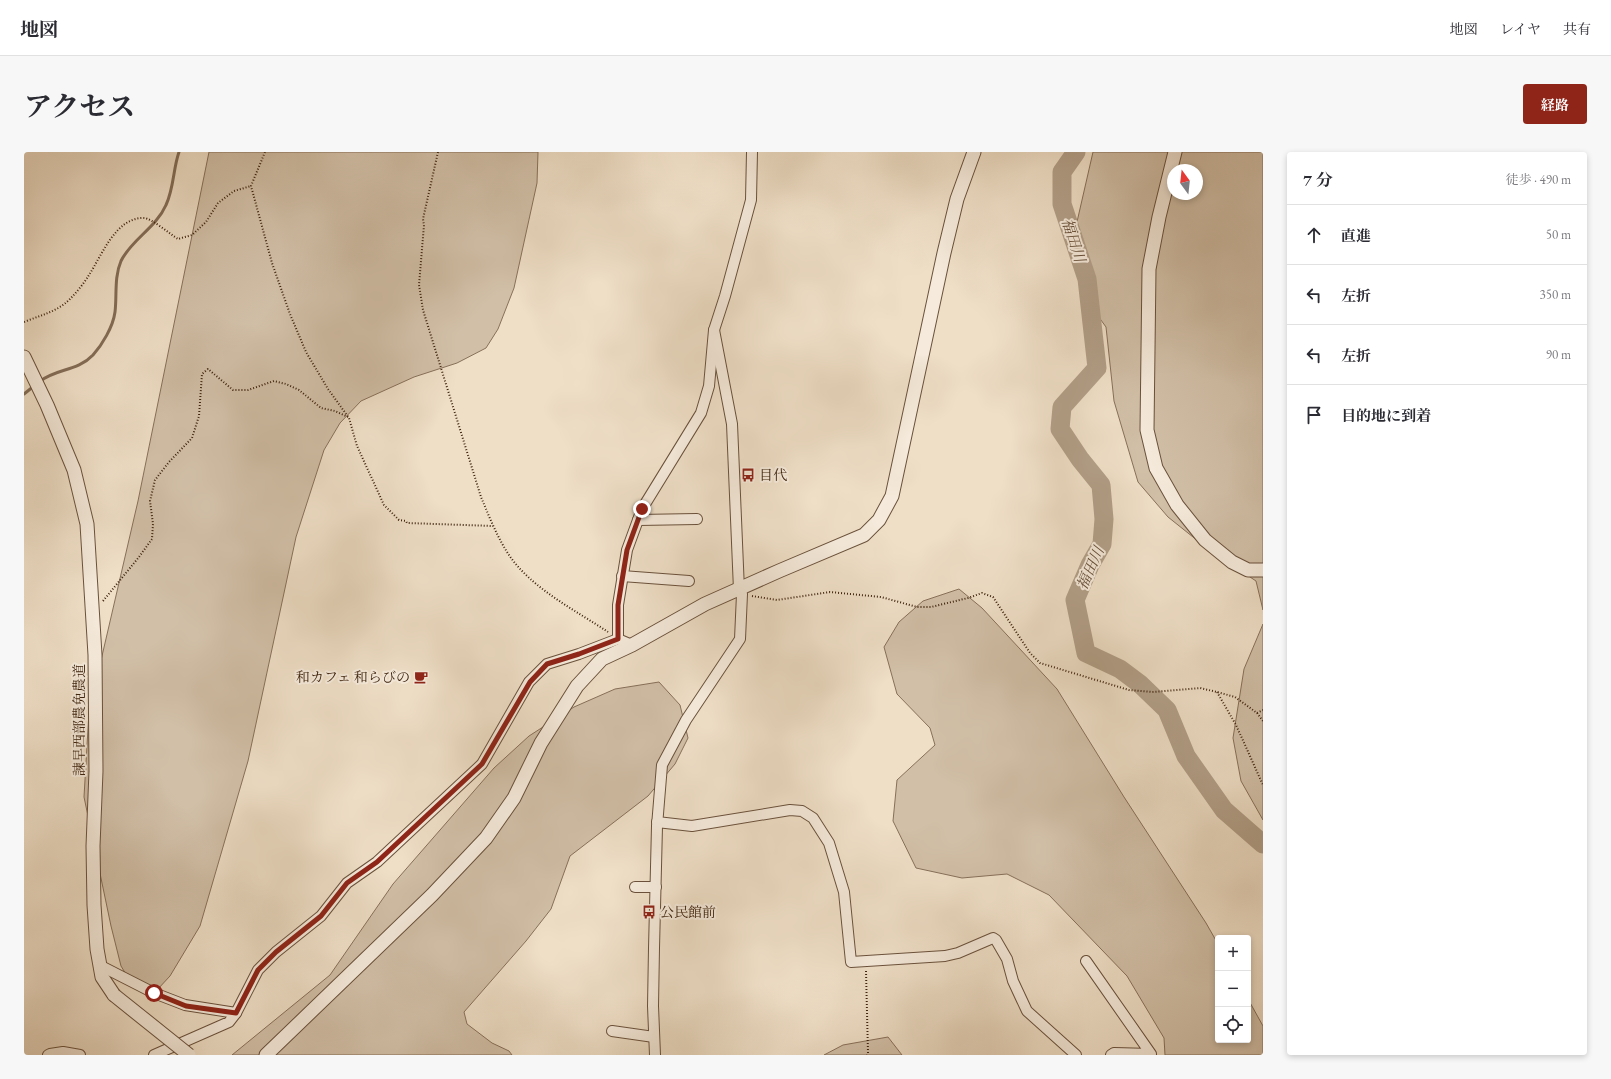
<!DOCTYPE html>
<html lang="ja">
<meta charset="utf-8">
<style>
:root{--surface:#fff;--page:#f7f7f7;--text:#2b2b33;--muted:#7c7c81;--line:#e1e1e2;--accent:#8f2418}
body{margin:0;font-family:"EB Garamond","Noto Serif JP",serif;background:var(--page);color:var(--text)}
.controls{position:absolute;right:12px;bottom:12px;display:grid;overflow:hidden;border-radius:4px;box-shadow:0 2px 6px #0003}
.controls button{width:36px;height:36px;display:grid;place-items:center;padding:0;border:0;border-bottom:1px solid var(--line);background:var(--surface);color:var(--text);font:20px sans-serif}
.compass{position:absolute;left:1143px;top:12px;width:36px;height:36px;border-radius:50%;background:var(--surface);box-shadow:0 2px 6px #0003;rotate:345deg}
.stop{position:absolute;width:12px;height:12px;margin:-9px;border:3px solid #8f2418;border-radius:50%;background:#fff}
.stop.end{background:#8f2418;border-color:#fff;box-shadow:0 1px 4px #0008}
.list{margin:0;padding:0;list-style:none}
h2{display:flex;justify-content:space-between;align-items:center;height:52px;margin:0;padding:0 16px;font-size:17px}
h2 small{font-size:13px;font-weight:400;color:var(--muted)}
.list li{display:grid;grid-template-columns:26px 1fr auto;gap:12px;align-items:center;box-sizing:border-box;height:60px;padding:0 16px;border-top:1px solid var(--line)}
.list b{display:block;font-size:15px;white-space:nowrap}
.list em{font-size:13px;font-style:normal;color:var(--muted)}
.icon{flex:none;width:22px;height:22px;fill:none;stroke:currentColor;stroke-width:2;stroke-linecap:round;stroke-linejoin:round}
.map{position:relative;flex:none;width:1239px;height:903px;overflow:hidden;border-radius:4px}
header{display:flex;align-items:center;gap:24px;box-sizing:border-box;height:56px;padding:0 20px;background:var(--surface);border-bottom:1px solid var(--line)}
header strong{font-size:19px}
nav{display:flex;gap:22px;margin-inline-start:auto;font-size:14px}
.intro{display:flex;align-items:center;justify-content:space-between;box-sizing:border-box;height:96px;padding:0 24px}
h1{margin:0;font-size:28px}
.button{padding:10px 18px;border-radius:4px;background:var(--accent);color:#fff;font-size:14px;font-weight:700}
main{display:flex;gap:24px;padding:0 24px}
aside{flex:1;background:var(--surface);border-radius:4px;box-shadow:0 2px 6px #0003}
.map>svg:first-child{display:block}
</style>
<header>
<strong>地図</strong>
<nav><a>地図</a><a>レイヤ</a><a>共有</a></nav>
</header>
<div class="intro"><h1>アクセス</h1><a class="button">経路</a></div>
<main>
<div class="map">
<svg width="1239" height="903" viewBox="0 0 1239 903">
<rect width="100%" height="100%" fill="#efdfc7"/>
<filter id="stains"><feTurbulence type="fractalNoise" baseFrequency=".005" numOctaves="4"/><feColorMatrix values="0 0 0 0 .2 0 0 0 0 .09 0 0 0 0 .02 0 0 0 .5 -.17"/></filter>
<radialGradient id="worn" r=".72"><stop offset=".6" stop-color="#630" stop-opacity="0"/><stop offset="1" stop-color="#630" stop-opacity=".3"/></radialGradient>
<g fill="#d1bfa7" stroke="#87705a" fill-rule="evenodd">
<path d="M185,0h329l-1,31 -23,105 -16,41 -12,19 -29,15 -43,14 -53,24 -21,22 -16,27 -28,87 -48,224 -48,165 -30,50 -13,14 -24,-4 -12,-20 -10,-40 -27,-129 5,-85 49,-211z"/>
<path d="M1069,0h170v458l-7,-29 -48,-32 -40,-32 -30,-35 -24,-81 -8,-74 -21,-29 -11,-63zM1149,18h24v24h-24z"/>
<path d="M935,437l23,19 75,81 67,108 82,126 12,21v96h30v-41l15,27v29h-98l-1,-17 -37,-62 -78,-81 -42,-21 -45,4 -46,-10 -23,-47 4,-41 38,-35 -5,-17 -33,-34 -13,-47 15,-25 24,-21z"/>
<path d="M1239,472v196l-22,-39 -8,-43 11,-69z"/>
<path d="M635,530l21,23 8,33 -13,26 -27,32 -78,60 -19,53 -25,32 -62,71 3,12 25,19 17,8 3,4h-280l98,-80 63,-91 101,-116 35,-32 45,-29 41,-18z"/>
<path d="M864,885l14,18h-78l19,-10z"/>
</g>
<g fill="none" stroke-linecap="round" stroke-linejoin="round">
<g stroke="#836d57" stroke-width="3">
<path d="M15,230c17,-14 38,-10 54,-27 9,-10 20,-28 22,-43 2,-16 -1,-35 6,-51 10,-21 35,-33 45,-56 8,-17 7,-36 13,-53"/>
<path d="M0,242l10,-8"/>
</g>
<path stroke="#b29f88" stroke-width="19" d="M1052,0l-14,20v32l25,75 10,89 -35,39 -2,22 20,30 21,26 3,34 -2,25 -12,21 -15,35 11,53 34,16 20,15 27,26 19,46 38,54 39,34"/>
<g stroke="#6a513c" stroke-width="12">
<g id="minor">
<path d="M614,368l59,-1"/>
<path d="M598,424l67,5"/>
<path d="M594,487v-34l9,-55 15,-41 59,-96 8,-27 5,-56 11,-34 26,-96 1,-48"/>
<path d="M633,670l35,4 98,-16 12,1 11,7 16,25 15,49 7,70 94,-6 13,-3 35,-15 3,2 11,19 6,22 14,30 49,44"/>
<path d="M611,735h21"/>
<path d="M1062,809l65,93 -37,-1 -3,2"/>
<path d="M77,814l53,27 31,12 51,8"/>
<path d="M588,879l42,6"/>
<path d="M24,903l2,-1 13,-2 17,3"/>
<path d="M130,903l75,-33 7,-9 22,-43 18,-18 45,-36 26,-33 30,-21 105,-98 47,-82 18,-18 32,-10 39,-15 14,6"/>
<path d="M631,903l-2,-49 1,-58 3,-122 5,-61 24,-45 54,-81 2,-45 -3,-4 -7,-166 -18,-94"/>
</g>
</g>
<g stroke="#6a513c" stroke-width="15">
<g id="tertiary">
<path d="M1151,0l-16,65 -10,52 -2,161 9,38 21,37 28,35 27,22 16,8h15"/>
<path d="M0,205l23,48 27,65 13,54 8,131 1,116 -3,75 1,59 3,44 5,28 12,18"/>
<path d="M242,903l166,-160 54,-57 28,-40 27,-55 36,-57 25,-27 30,-14 73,-41 74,-33 85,-36 15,-15 13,-24 52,-243 13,-54 17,-47"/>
</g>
</g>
<g stroke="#3d220d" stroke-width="2" stroke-dasharray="1 2" stroke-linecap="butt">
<path d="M241,0l-14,34 21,77 18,51 16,38 22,37 21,29 8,28 27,59 15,15 7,1 1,2 86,3"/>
<path d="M414,0l-15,67 1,6 -5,60 4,25 58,187c8,19 16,40 28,58 22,33 66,55 99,77"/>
<path d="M0,170c17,-7 33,-10 46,-23 7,-7 14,-16 19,-24 13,-20 27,-58 55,-57 7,0 26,16 34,21l14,-4 14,-13 12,-19 16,-12 17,-5"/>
<path d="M728,444l25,4 53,-8 51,5 36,10h14l37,-9 14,-5 11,4 37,56 10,10 89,27 23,2 48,-4 17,4 18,5 22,16 6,8"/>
<path d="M79,449l36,-44 13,-18 1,-15 -3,-23 5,-21 14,-18 23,-24 7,-22 3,-42 6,-5 25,21h15l26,-9 12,3 13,6 22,18 14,3 13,6"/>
<path d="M1193,540l19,33 27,60"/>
<path d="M1233,561l6,-3"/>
<path d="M842,819l2,82 -1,2"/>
</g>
<use href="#minor" stroke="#f5eadb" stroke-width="10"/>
<use href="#tertiary" stroke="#f5eadb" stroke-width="13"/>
<g stroke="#6a513c" stroke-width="15" stroke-linecap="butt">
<path id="tertiary-bridge" d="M90,843l75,60"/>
</g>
<use href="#tertiary-bridge" stroke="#f5eadb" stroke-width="13"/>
</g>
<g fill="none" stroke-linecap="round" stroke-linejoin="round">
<path stroke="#8f2418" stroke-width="5" d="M130,841l32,13 50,7 22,-43 18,-18 45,-36 26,-33 30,-21 105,-98 48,-82 17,-18 32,-10 39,-15v-34l9,-55 15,-41"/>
</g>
<defs>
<g id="bus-bare" transform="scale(1.08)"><path d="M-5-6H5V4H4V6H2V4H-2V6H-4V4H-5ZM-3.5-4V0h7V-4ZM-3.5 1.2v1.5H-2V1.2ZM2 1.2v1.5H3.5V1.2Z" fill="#8f2418" stroke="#f5eadb" stroke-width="2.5" paint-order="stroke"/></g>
<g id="cafe-bare" transform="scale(1.08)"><path d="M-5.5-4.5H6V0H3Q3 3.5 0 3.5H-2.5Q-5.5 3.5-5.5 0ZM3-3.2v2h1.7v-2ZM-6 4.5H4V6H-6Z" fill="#8f2418" stroke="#f5eadb" stroke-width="2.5" paint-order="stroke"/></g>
</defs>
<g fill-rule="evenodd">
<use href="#bus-bare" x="724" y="323"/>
<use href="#cafe-bare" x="397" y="525"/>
<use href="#bus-bare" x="625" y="760"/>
</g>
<g text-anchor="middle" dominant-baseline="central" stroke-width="4" stroke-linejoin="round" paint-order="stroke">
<g font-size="14" fill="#3d220d" stroke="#f5eadb" text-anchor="start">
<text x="735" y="323">目代</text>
<text x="386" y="525" text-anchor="end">和カフェ 和らびの</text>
<text x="636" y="760">公民館前</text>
</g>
<g font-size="14" fill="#3d220d" stroke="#f5eadb">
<text transform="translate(55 568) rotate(-90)">諫早西部農免農道</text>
</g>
<g font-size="15" font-style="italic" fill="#664e38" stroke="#f5eadb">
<text transform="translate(1050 88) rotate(72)">福田川</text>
<text transform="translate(1066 416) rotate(-66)">福田川</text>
</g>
</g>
<rect width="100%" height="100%" filter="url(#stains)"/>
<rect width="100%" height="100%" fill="url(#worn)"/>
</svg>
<div class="controls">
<button>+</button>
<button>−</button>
<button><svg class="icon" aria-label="locate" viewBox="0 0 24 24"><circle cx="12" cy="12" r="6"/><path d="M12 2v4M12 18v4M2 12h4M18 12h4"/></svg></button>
</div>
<svg class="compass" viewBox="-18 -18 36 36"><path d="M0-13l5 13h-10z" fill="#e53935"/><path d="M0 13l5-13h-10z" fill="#7c7c81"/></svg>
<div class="stop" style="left:130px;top:841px"></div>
<div class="stop end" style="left:618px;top:357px"></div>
</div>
<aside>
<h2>7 分<small>徒歩 · 490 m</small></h2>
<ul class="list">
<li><svg class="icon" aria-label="ahead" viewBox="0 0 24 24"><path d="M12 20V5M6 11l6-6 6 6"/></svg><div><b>直進</b></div><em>50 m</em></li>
<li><svg class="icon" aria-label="left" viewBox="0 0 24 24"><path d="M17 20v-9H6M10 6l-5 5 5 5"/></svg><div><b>左折</b></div><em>350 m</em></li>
<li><svg class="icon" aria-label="left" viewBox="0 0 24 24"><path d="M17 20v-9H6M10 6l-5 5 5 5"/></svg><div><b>左折</b></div><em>90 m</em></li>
<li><svg class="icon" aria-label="arrive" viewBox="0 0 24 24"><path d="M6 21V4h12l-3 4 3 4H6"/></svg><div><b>目的地に到着</b></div></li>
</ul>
</aside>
</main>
